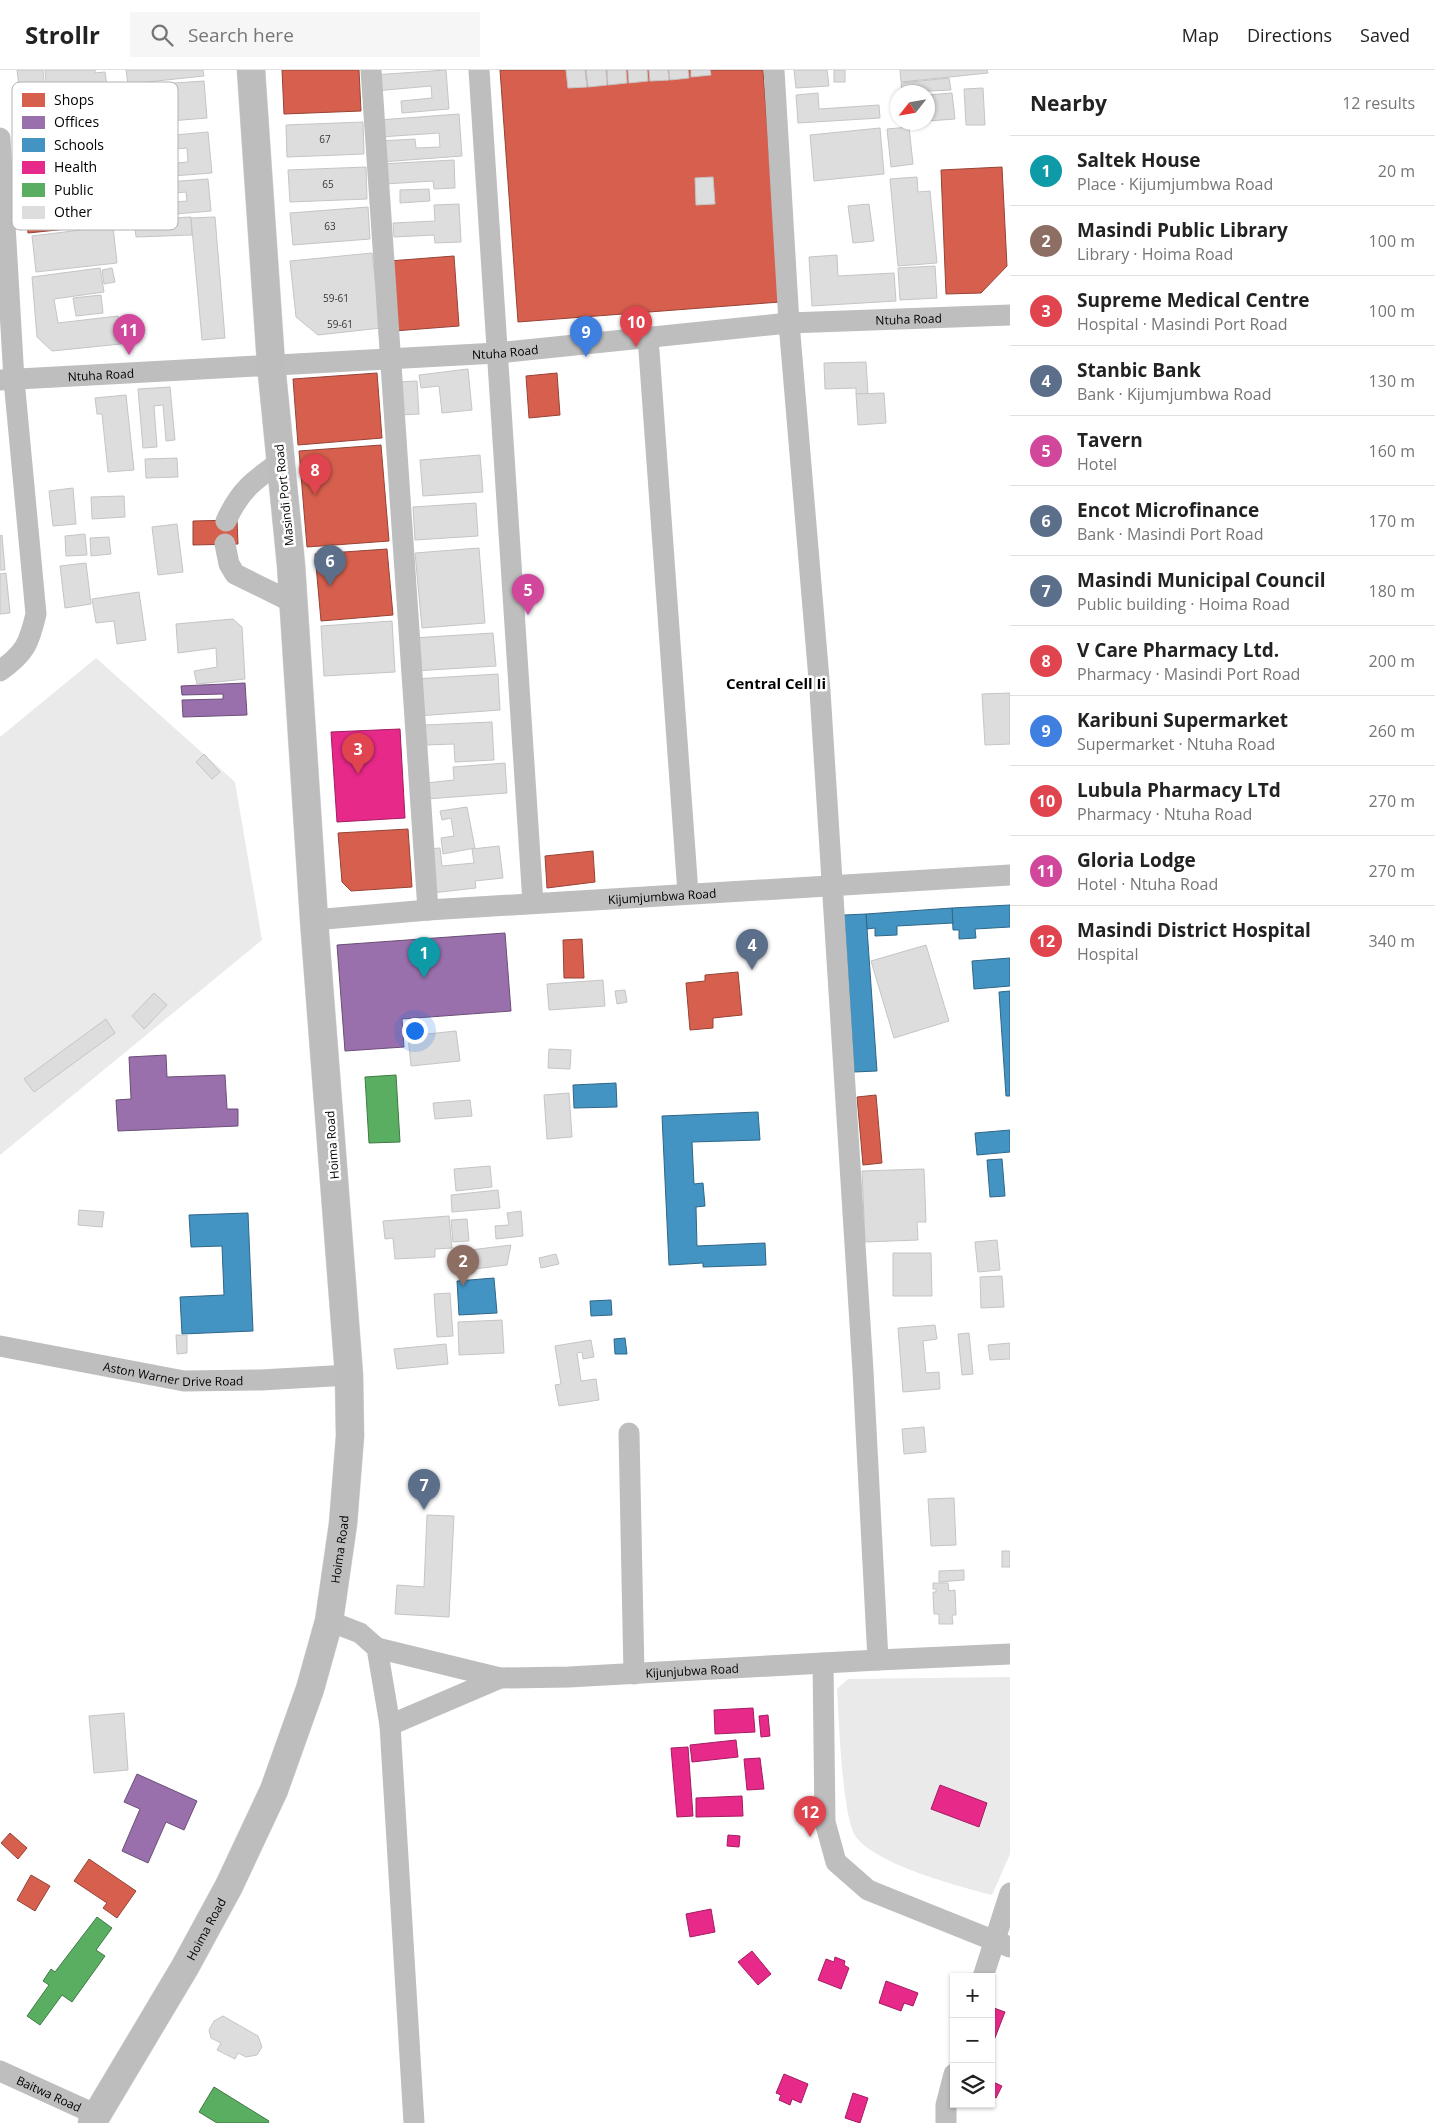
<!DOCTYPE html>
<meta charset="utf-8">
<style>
:root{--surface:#fff;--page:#f6f6f6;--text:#222;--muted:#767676;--line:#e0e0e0;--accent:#ea580c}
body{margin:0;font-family:"Open Sans",sans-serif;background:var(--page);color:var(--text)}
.controls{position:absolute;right:15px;bottom:15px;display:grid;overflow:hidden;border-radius:0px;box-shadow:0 1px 4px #0004}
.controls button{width:45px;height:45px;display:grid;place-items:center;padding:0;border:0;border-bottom:1px solid var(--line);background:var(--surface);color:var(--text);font:25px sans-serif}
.compass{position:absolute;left:890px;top:15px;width:45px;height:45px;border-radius:50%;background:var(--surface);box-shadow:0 1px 4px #0004;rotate:239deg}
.you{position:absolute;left:414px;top:960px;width:18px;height:18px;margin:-12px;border:4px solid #fff;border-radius:50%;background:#1a73e8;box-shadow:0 0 0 8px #1a73e833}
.badge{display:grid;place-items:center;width:32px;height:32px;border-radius:50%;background:var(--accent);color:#fff;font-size:16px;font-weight:700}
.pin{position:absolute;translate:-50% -41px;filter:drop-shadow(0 1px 2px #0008)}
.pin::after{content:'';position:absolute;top:26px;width:18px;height:15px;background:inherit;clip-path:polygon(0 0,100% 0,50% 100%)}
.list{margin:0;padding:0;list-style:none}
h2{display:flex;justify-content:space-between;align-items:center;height:65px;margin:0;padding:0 20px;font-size:21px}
h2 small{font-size:16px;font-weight:400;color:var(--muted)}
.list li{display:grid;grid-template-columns:32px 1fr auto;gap:15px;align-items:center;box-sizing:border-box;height:70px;padding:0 20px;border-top:1px solid var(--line)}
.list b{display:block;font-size:19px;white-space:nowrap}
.list p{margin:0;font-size:16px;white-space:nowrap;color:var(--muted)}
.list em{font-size:16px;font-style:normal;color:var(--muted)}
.icon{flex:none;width:28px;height:28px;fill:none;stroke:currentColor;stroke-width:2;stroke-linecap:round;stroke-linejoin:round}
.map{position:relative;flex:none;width:1010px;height:2053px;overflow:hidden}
header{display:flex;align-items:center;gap:30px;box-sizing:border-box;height:70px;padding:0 25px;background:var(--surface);border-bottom:1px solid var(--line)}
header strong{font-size:24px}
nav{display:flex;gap:28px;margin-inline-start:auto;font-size:18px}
.search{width:350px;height:45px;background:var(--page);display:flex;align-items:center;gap:12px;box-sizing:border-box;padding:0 18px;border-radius:0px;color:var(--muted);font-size:19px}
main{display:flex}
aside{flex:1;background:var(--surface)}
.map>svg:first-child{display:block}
</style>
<header>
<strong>Strollr</strong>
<div class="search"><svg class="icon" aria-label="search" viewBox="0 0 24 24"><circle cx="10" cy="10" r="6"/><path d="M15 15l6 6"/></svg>Search here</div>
<nav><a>Map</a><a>Directions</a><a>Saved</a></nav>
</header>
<main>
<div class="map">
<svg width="1010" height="2053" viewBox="0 0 1010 2053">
<rect width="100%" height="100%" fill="#fff"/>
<g fill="#eaeaea">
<path d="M96,588l139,124 27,158 -262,215v-418z"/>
<path d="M1010,1607v177l-18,41c-34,-9 -115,-30 -136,-58 -14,-19 -17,-119 -19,-148l11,-10z"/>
</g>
<g fill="#d6604d" stroke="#964336">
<path d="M282,0h77l2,41 -77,3z"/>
<path d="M500,0h263l17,232 -262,20z"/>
<path d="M1002,97l5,99 -26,27 -35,1 -5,-124z"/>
<path d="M50,118l3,31 51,-5 -1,-7 12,-1 1,18 -88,9 -4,-42z"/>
<path d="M454,186l5,70 -65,5 -5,-70z"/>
<path d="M377,303l5,65 -84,7 -5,-66z"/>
<path d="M557,303l3,42 -31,3 -3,-42z"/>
<path d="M381,375l8,96 -82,6 -8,-96z"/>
<path d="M237,450l1,24 -45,1v-24z"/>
<path d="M387,479l6,66 -72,6 -6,-67z"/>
<path d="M408,759l4,58 -61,4 -9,-9 -4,-49z"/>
<path d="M593,781l2,31 -48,6 -2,-32z"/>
<path d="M582,869l2,39h-20l-1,-38z"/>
<path d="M738,902l4,43 -29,3v10l-23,2 -4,-47 19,-2v-6z"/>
<path d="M876,1025l6,68 -19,2 -6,-68z"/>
<path d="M10,1763l17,15 -9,11 -17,-16z"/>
<path d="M89,1789l47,32 -19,27 -14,-10 4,-5 -33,-22z"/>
<path d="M31,1805l19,11 -15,25 -18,-11z"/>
</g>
<g fill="#9970ab" stroke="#6b4e78">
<path d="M245,613l2,32 -64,2 -1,-17 41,-1v-5l-41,1 -1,-9z"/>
<path d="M505,863l6,78 -109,8 2,28 -59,4 -8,-106z"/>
<path d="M166,985l1,22 58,-2 2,34h11v17l-120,5 -2,-31 15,-1 -2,-42z"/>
<path d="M137,1704l60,27 -13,29 -18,-8 -18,41 -26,-12 18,-42 -16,-7z"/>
</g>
<g fill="#4393c3" stroke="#2f6788">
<path d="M1010,835v22l-35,2 1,9 -17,1v-9h-6l-1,-22z"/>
<path d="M952,838l1,15 -56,3v9l-22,1v-8l-8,1 -1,-15z"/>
<path d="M866,844l11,157 -23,1 -10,-157z"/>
<path d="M1010,888v28l-36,3 -2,-28z"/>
<path d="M1010,921v105h-4l-7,-104z"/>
<path d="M616,1013l1,24 -43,1 -1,-23z"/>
<path d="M758,1042l2,28 -68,2 2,42 9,-1 2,23 -9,1 1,39 68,-3 1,22 -63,2v-4l-34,2 -7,-149z"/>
<path d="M1010,1060v22l-33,3 -2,-22z"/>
<path d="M1002,1089l3,37 -15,1 -3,-37z"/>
<path d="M248,1143l5,118 -71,3 -2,-37 44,-2 -2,-49 -31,1 -2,-32z"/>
<path d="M494,1208l3,35 -38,2 -2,-34z"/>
<path d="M611,1230l1,15 -21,1 -1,-15z"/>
<path d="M625,1268l2,16h-12l-1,-15z"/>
</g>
<g fill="#e7298a" stroke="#a21d61">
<path d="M400,659l5,89 -68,4 -6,-90z"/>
<path d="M753,1638l2,24 -40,2 -1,-24z"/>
<path d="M768,1645l2,21 -9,1 -2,-21z"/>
<path d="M736,1670l2,17 -46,5 -2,-17z"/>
<path d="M688,1677l5,69 -16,1 -6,-69z"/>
<path d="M760,1688l4,31 -17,1 -3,-31z"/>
<path d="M940,1715l47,18 -8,24 -48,-18z"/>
<path d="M742,1726l1,20 -47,1v-19z"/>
<path d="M728,1765l12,1 -1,11 -12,-1z"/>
<path d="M711,1839l4,23 -25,5 -4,-23z"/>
<path d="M752,1881l19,23 -13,11 -20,-23z"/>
<path d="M835,1887l10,4 -1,4 5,3 -8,21 -23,-9 8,-21 8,3z"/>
<path d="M886,1911l32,12 -5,13 -9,-3 -3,8 -22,-8z"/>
<path d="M991,1937l14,5 -14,36z"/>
<path d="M784,2004l24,10 -7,19 -9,-4 -2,6 -11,-5 2,-5 -5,-2z"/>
<path d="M991,2011l11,5 -6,12 -5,-2z"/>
<path d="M853,2023l15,5 -8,25 -15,-5z"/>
</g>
<g fill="#5aae61" stroke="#3f7a44">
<path d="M396,1005l4,67 -31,1 -4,-66z"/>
<path d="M97,1847l15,11 -16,22 9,6 -33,46 -10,-7 -22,30 -13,-9 22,-31 -6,-4 8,-12 4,3z"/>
<path d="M214,2017l55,34 -1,2h-51l-18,-11z"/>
</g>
<g fill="#ddd" stroke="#c5c5c5">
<path d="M17,0h26l2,22 -25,2z"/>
<path d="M45,0h50v3l10,-1 2,14 -60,6z"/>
<path d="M126,0h77l1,6 -76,8z"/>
<path d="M446,0l3,39 -47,4 -1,-12 31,-3 -1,-12 -56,5 -2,-16z"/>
<path d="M566,0h19l2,17 -19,1z"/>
<path d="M586,0h20l1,15 -19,2z"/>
<path d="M607,0h19l1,13 -19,2z"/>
<path d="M628,0h19l1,11 -19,2z"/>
<path d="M649,0h19l1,10 -19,1z"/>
<path d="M669,0h19l1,8 -19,2z"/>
<path d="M691,0h19l1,5 -20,2z"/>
<path d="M794,0h33l2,16 -33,2z"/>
<rect x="834" y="0" width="11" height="12"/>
<path d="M900,0h87l1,3 -87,9z"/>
<path d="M949,8l2,12 -49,2 -1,-9z"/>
<path d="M204,11l3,37 -87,7 -3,-38z"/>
<path d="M983,18l2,37h-19l-2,-36z"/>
<path d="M818,23l1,16 60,-4 1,13 -82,5 -2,-28z"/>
<path d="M952,23l3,26 -27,2v-26z"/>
<path d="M459,44l3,42 -81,6 -1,-21 35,-2 1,9 24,-1 -1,-14 -59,4 -1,-17z"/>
<path d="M363,52l1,32 -77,3 -1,-32z"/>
<path d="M909,57l4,37 -22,3 -4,-38z"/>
<path d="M880,58l4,46 -70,7 -4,-46z"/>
<path d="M208,62l4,41 -66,5 -1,-12 43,-4 -1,-14 -67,6 -1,-14z"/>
<path d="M454,90l1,28 -21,1 -1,-8 -48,3 -5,-20z"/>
<path d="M366,97l1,32 -77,3 -2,-32z"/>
<path d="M713,107l2,27 -19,1 -1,-27z"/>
<path d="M917,107l1,15 12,-1 7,72 -39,3 -8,-87z"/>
<path d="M208,109l3,32 -83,7 -1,-12 60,-5 -1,-9 -60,5 -1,-12z"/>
<path d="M429,119l1,12 -30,2v-13z"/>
<path d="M459,134l2,38 -26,1 -1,-8 -40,2 -1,-14 42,-2 -1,-16z"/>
<path d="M869,134l5,37 -21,2 -5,-37z"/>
<path d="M368,137l2,32 -77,6 -3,-32z"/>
<path d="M191,147l1,18 -56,2 -2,-17z"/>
<path d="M215,147l10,121 -23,2 -11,-122z"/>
<path d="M113,156l4,37 -81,9 -4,-36z"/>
<path d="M372,183l9,75 -63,7 -22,-18 -6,-56z"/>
<path d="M837,185l1,21 56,-3 2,28 -84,5 -3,-49z"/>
<path d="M935,196l2,32 -37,2 -2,-32z"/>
<path d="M100,198l4,24 -50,7 4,24 60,-7 3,28 -69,7 -15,-14 -5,-60z"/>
<path d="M112,198l3,14 -11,2 -2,-14z"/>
<path d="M101,225l2,18 -27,3 -3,-18z"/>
<path d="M866,292l2,32h-12v-6l-31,1 -1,-26z"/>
<path d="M468,299l4,41 -30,3 -3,-27 -18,2 -2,-13z"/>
<path d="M417,311l2,33 -19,1 -2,-33z"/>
<path d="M170,317l5,53 -9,1 -3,-36 -9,1 3,41 -14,1 -5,-59z"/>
<path d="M884,323l2,30 -28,2 -2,-31z"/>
<path d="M126,325l8,75 -26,2 -6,-58h-5l-2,-16z"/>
<path d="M480,385l3,37 -60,4 -3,-36z"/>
<path d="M177,388l1,19 -32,1 -1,-19z"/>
<path d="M73,418l3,36 -23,2 -4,-35z"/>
<path d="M124,426l1,21 -33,2 -1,-22z"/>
<path d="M476,433l2,33 -63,4 -2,-33z"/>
<path d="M177,454l6,48 -25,3 -6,-48z"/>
<path d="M85,464l2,21 -21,1 -1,-20z"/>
<path d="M2,465l3,35h-5v-34z"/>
<path d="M109,467l2,17 -20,2 -1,-18z"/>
<path d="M479,478l6,75 -63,5 -7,-75z"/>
<path d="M86,493l5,41 -26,4 -5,-42z"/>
<path d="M6,503l4,40 -10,1v-40z"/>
<path d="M139,522l7,48 -29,4 -3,-23 -18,2 -4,-24z"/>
<path d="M233,549l9,8 3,52 -48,5 -3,-13 23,-4 -1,-19 -38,5 -2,-29z"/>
<path d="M392,551l3,51 -71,4 -3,-50z"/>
<path d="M493,563l3,33 -82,5 -2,-33z"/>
<path d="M498,604l2,36 -83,6 -2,-37z"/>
<path d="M1010,623v51l-25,1 -3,-51z"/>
<path d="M492,652l2,38 -39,2 -1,-18 -28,1 -1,-20z"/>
<path d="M204,684l16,18 -8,7 -16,-17z"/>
<path d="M505,693l2,30 -80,6 -1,-16 28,-3 -1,-13z"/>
<path d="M467,737l8,41 -32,6 -2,-16 13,-2 -3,-18 -9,2 -2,-9z"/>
<path d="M499,776l4,32 -28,3 1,7 -44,5 -5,-44 13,-1 2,18 32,-3 -2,-14z"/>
<path d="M926,875l23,76 -55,17 -23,-77z"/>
<path d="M603,910l2,26 -56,4 -2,-26z"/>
<path d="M625,920l2,12 -10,2 -2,-13z"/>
<path d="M154,923l13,12 -23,24 -12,-13z"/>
<path d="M106,949l9,14 -81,59 -10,-13z"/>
<path d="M456,961l4,30 -49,5 -3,-30z"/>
<path d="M549,979l22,1 -1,19 -22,-1z"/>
<path d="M569,1023l3,44 -25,2 -3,-44z"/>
<path d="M470,1030l2,16 -37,3 -2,-16z"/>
<path d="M490,1096l2,21 -36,4 -2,-22z"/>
<path d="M924,1099l2,53h-9l1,18 -53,2 -3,-71z"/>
<path d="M498,1120l2,18 -48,4 -1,-17z"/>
<path d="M79,1140l25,2 -2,15 -24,-2z"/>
<path d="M521,1141l2,25 -27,3 -1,-13 14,-1 -2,-12z"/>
<path d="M449,1146l3,32 -17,1v8l-40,2 -2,-21 -8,1 -2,-18z"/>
<path d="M467,1149l2,22 -16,1 -2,-22z"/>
<path d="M997,1170l3,30 -22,2 -3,-30z"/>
<path d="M511,1175l-4,20 -50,6 -3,-19z"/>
<path d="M893,1183h38l1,43h-39z"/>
<path d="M556,1184l3,10 -18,4 -2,-10z"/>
<path d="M1002,1206l2,31 -23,1 -1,-31z"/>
<path d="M450,1223l3,43 -16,1 -3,-43z"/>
<path d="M502,1250l2,33 -45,2 -1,-33z"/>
<path d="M935,1255l2,14 -14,2 3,32 13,-1 1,17 -37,3 -5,-64z"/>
<path d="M969,1263l4,41 -11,1 -4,-41z"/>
<path d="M176,1265h11v18l-10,1z"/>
<path d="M591,1270l3,17 -11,2 -1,-7 -5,1 4,28 15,-2 3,21 -40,6 -4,-21 6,-1 -6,-38z"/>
<path d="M1010,1273v16l-20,1 -2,-15z"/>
<path d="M446,1274l2,20 -51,5 -3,-20z"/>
<path d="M924,1357l2,25 -22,2 -2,-25z"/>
<path d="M954,1428l2,47 -25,1 -3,-47z"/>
<path d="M427,1445l27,1 -5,101 -54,-3 2,-29 27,2z"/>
<rect x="1002" y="1481" width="8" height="16"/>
<path d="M964,1500v10l-25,2v-11z"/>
<path d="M933,1513h15l1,8 6,-1 1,25h-4l1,9h-14v-10h-5l-1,-22h3v-3h-3z"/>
<path d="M124,1643l4,57 -34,3 -5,-57z"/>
<path d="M223,1946l35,20 4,11 -5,8 -11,2 -8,-4 -3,6 -18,-9 4,-7 -10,-5 -2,-8 5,-9z"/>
</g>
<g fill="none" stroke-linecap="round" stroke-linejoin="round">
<g stroke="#dbdbdb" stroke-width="29">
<g id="major">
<path id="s6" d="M92,2053l93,-156 44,-81 45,-96 36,-101 19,-68 14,-97 7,-88 -1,-61 -35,-455 -23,-355 -20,-201 -20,-294"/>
</g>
</g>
<g stroke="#bebebe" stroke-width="21">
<path d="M371,0l57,840"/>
<path d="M479,0l54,833"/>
<path d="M774,0l15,253 31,368 43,680 15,289"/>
<path d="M0,68l14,242 22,234c-7,30 -11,39 -36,57"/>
<path d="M648,267l40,556"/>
<path id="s1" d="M0,310l497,-27 292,-30 221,-8"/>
<path d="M226,451c14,-31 28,-41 54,-59"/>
<path d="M225,474l4,20 6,10 59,29"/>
<path id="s2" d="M314,850l114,-10 582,-35"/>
<path id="s3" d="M0,1276l184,35 77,-1 88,-5"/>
<path d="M629,1363l5,241"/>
<path d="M329,1551l31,12 17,15 13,77 24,398"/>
<path id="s4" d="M377,1578l123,30 69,-1 309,-17 132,-6"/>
<path d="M823,1593l2,159 11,40 32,28 142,57"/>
<path d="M390,1655l110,-47"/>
<path d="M983,1907l27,-84"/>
<path id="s5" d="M0,2001l97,44"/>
<path d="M946,2053v-18l8,-31"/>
</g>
<use href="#major" stroke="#bdbdbd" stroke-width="28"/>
</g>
<g text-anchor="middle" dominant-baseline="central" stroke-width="5" stroke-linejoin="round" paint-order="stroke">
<g font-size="10" fill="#373737">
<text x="325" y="69">67</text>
<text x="328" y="114">65</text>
<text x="330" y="156">63</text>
<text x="336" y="228">59-61</text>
<text x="340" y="254">59-61</text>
</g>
<g font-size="12" fill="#000" stroke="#fff">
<text stroke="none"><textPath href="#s1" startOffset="911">Ntuha Road</textPath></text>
<text stroke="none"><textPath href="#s1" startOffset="506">Ntuha Road</textPath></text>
<text stroke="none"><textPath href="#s1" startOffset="101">Ntuha Road</textPath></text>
<text transform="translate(284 425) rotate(-96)">Masindi Port Road</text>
<text stroke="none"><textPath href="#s2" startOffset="349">Kijumjumbwa Road</textPath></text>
<text transform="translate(332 1075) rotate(-94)">Hoima Road</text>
<text stroke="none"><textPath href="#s3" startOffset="176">Aston Warner Drive Road</textPath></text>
<text stroke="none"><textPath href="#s6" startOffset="630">Hoima Road</textPath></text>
<text stroke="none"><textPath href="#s4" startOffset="319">Kijunjubwa Road</textPath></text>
<text stroke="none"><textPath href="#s6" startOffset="225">Hoima Road</textPath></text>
<text stroke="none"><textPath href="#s5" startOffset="54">Baitwa Road</textPath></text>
</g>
<g font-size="15" font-weight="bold" fill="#000" stroke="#fff">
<text x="776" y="613">Central Cell Ii</text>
</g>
</g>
<rect x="12" y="12" width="166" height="148" rx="8" fill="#fff" stroke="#b2b2b2" stroke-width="1"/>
<rect x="22" y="23" width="23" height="14" fill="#d6604d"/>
<rect x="22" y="46" width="23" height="13" fill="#9970ab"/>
<rect x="22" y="68" width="23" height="14" fill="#4393c3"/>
<rect x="22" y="91" width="23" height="13" fill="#e7298a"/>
<rect x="22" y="113" width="23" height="14" fill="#5aae61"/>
<rect x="22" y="136" width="23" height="13" fill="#ddd"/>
<g font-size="14" fill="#000">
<text x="54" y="35">Shops</text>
<text x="54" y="57">Offices</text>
<text x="54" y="80">Schools</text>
<text x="54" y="102">Health</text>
<text x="54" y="125">Public</text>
<text x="54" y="147">Other</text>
</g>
</svg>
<div class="controls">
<button>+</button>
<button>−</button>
<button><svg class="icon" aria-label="layers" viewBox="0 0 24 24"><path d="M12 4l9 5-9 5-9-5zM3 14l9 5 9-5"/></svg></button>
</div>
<svg class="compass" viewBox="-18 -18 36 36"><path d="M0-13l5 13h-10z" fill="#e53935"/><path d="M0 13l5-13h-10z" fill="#767676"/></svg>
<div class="you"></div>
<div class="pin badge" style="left:424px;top:908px;background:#0f9aa8">1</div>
<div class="pin badge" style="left:463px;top:1216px;background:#8d6e63">2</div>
<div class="pin badge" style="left:358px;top:704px;background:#e0444e">3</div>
<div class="pin badge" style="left:752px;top:900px;background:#5c6f8a">4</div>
<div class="pin badge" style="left:528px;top:545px;background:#d1479c">5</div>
<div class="pin badge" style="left:330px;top:516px;background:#5c6f8a">6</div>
<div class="pin badge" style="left:424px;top:1440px;background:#5c6f8a">7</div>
<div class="pin badge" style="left:315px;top:425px;background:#e0444e">8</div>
<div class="pin badge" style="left:586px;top:287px;background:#3f7fe0">9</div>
<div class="pin badge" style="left:636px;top:277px;background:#e0444e">10</div>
<div class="pin badge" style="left:129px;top:285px;background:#d1479c">11</div>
<div class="pin badge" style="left:810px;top:1767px;background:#e0444e">12</div>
</div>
<aside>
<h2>Nearby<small>12 results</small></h2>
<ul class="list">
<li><span class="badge" style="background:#0f9aa8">1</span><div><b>Saltek House</b><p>Place · Kijumjumbwa Road</p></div><em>20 m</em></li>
<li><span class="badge" style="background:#8d6e63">2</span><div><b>Masindi Public Library</b><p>Library · Hoima Road</p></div><em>100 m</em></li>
<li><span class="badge" style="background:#e0444e">3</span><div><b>Supreme Medical Centre</b><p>Hospital · Masindi Port Road</p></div><em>100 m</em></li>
<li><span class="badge" style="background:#5c6f8a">4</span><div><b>Stanbic Bank</b><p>Bank · Kijumjumbwa Road</p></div><em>130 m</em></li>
<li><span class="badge" style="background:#d1479c">5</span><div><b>Tavern</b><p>Hotel</p></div><em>160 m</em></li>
<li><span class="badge" style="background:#5c6f8a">6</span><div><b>Encot Microfinance</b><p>Bank · Masindi Port Road</p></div><em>170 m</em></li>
<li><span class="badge" style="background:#5c6f8a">7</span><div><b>Masindi Municipal Council</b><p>Public building · Hoima Road</p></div><em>180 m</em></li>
<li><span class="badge" style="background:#e0444e">8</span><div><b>V Care Pharmacy Ltd.</b><p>Pharmacy · Masindi Port Road</p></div><em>200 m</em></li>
<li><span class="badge" style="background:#3f7fe0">9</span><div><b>Karibuni Supermarket</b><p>Supermarket · Ntuha Road</p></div><em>260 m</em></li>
<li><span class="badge" style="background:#e0444e">10</span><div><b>Lubula Pharmacy LTd</b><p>Pharmacy · Ntuha Road</p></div><em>270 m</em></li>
<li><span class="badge" style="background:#d1479c">11</span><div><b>Gloria Lodge</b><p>Hotel · Ntuha Road</p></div><em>270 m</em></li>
<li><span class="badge" style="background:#e0444e">12</span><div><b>Masindi District Hospital</b><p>Hospital</p></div><em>340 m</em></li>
</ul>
</aside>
</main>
